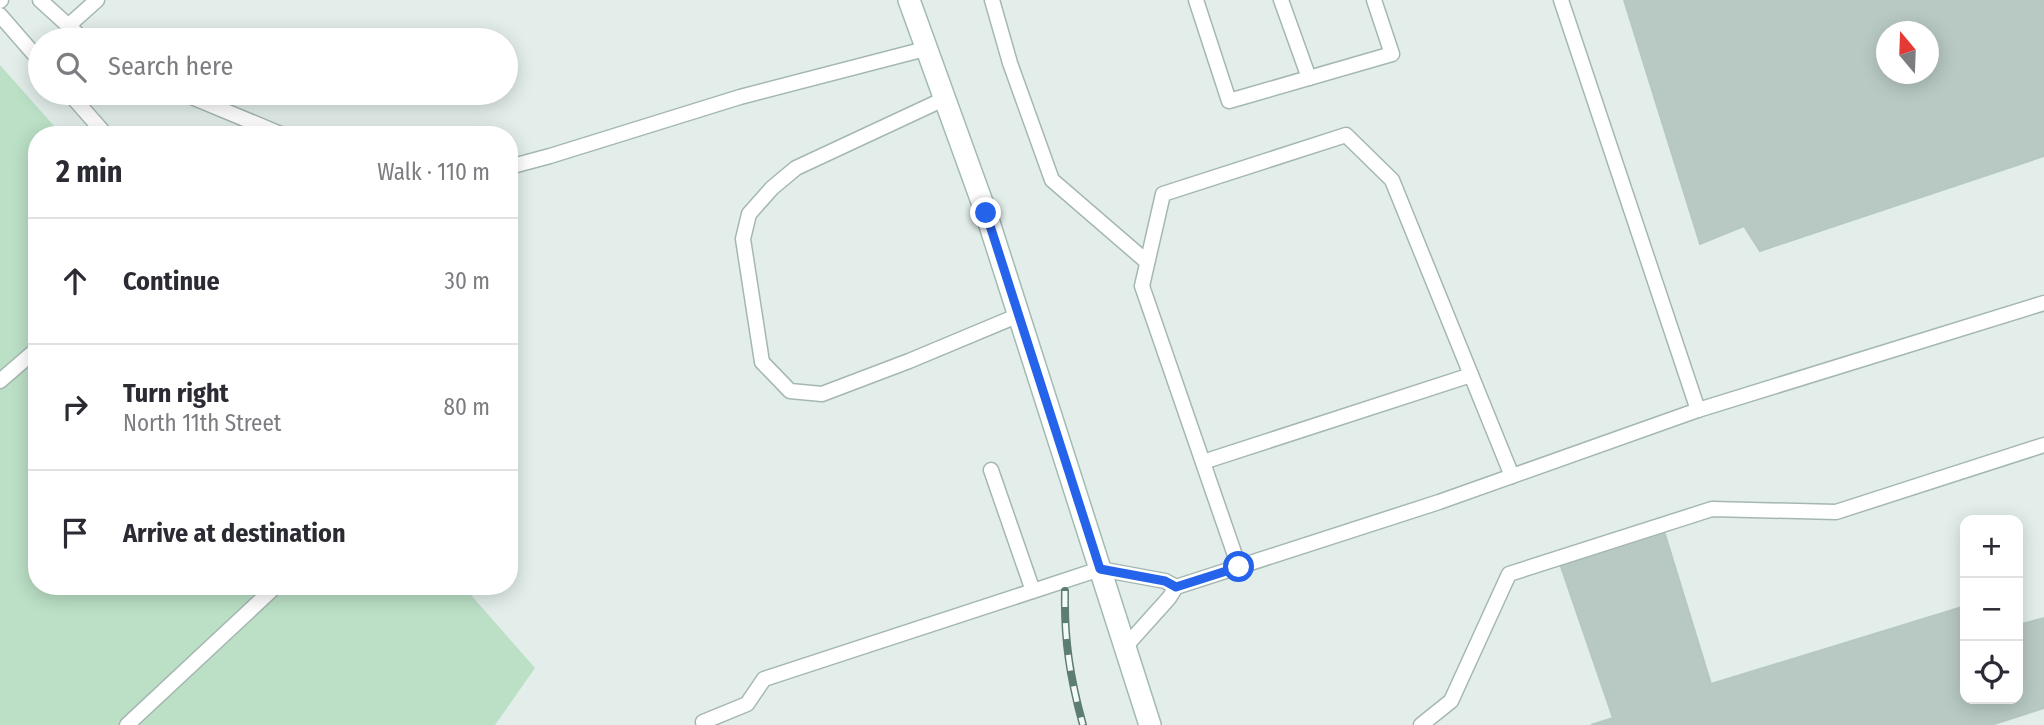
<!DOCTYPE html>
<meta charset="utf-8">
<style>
:root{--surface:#fff;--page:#f7f7f7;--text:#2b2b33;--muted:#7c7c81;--line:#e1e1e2}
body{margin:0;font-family:"Fira Sans Condensed",sans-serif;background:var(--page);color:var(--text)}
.controls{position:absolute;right:21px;bottom:21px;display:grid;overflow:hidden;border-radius:14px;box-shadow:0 4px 18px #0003}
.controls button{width:63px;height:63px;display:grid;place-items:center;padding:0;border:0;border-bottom:2px solid var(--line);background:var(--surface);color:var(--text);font:35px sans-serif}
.compass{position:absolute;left:1876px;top:21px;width:63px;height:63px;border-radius:50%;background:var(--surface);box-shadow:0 4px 18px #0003;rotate:341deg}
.stop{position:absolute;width:21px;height:21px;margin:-16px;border:5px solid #2563eb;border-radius:50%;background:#fff}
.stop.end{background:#2563eb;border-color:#fff;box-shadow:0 2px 7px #0008}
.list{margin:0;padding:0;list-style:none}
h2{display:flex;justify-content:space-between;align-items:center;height:91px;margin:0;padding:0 28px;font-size:30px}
h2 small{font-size:23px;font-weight:400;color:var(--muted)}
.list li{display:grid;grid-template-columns:46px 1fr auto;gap:21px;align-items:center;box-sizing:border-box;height:126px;padding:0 28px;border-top:2px solid var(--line)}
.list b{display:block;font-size:26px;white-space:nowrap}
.list p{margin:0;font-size:23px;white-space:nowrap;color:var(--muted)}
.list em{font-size:23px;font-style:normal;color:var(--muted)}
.icon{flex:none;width:38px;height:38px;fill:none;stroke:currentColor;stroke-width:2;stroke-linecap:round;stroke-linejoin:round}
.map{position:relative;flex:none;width:2044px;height:725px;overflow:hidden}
.search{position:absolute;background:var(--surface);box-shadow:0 4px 18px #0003;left:28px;top:28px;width:490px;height:77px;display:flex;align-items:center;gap:18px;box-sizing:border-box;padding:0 24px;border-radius:38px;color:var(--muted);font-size:26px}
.panel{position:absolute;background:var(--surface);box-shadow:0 4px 18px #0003;left:28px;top:126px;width:490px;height:469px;border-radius:28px}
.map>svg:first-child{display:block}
</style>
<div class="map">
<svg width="2044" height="725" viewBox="0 0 2044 725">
<rect width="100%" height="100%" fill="#e3eeea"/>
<path fill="#bbe0c6" d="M0,65l62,70h-25v451h426l72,82 -40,57h-495z"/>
<g fill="#b8c9c3" stroke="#b5c8c1" stroke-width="2" fill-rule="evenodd">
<path d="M1624,0h420v156l-284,95 -16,-25 -44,18zM1886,32h42v42h-42z"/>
<path d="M1664,531l47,153 254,-78v93h53v-75v1l26,-7v90l-53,17h-400l22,-7 -53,-154z"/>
</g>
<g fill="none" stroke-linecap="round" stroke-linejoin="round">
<g stroke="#a5b7b1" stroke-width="17">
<g id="lane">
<path d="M40,0l44,40"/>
<path d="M992,0l18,63 42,117 95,82"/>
<path d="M1196,0l33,101 163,-47 -18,-54"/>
<path d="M1281,0l28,78"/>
<path d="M1561,0l137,410"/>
<path d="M0,1l1,-1"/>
<path d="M0,15l40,46"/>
<path d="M68,26l29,-26"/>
<path d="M69,93l37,42"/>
<path d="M182,93l101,42"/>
<path d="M944,99l-148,69 -24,20 -23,26 -6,25 19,123 28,29 32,3 87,-33 110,-46"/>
<path d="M509,167l41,-11 190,-59 185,-48"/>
<path d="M0,381l37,-32"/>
<path d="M1203,462l268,-87"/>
<path d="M991,470l42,121"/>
<path d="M1239,567l-97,-281 21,-92 183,-59 46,45 120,296"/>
<path d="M1125,647l44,-49 7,-11 263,-85 259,-92 346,-107"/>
<path d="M703,722l44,-18 17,-25 336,-110 65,12 11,6"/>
<path d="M127,725l149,-139"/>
<path d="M1421,725l30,-24 58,-127 203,-65 124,3 208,-67"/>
</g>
</g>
<g stroke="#a1bbb2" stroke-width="24">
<path id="secondary" d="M909,0l77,213 164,512"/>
</g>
<use href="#lane" stroke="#fff" stroke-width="14"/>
<use href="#secondary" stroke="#fff" stroke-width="21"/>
<g stroke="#5c7c74" stroke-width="8">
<path id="rail" d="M1065,591c-1,49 5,87 18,134"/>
</g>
<use href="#rail" stroke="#f4faf7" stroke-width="5" stroke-dasharray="16" stroke-linecap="butt"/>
</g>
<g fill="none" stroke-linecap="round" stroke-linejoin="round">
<path stroke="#2563eb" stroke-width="9" d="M986,213l114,356 65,12 11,6 63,-20"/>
</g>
</svg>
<div class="controls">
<button>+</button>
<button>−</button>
<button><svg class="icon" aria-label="locate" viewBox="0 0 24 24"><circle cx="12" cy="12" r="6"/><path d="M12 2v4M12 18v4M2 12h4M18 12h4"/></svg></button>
</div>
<svg class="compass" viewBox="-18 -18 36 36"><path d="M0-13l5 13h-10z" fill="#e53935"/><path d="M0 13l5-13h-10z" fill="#7c7c81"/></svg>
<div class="stop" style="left:1239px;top:567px"></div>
<div class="stop end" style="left:986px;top:213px"></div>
<div class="search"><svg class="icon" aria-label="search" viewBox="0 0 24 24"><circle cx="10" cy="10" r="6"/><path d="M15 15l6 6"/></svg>Search here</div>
<section class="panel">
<h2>2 min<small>Walk · 110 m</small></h2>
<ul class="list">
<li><svg class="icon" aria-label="ahead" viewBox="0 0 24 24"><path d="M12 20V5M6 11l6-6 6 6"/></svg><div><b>Continue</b></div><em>30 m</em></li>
<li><svg class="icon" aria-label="right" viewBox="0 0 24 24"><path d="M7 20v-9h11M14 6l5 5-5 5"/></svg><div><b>Turn right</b><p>North 11th Street</p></div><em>80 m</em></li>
<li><svg class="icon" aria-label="arrive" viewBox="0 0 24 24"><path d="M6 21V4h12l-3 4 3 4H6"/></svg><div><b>Arrive at destination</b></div></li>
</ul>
</section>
</div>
